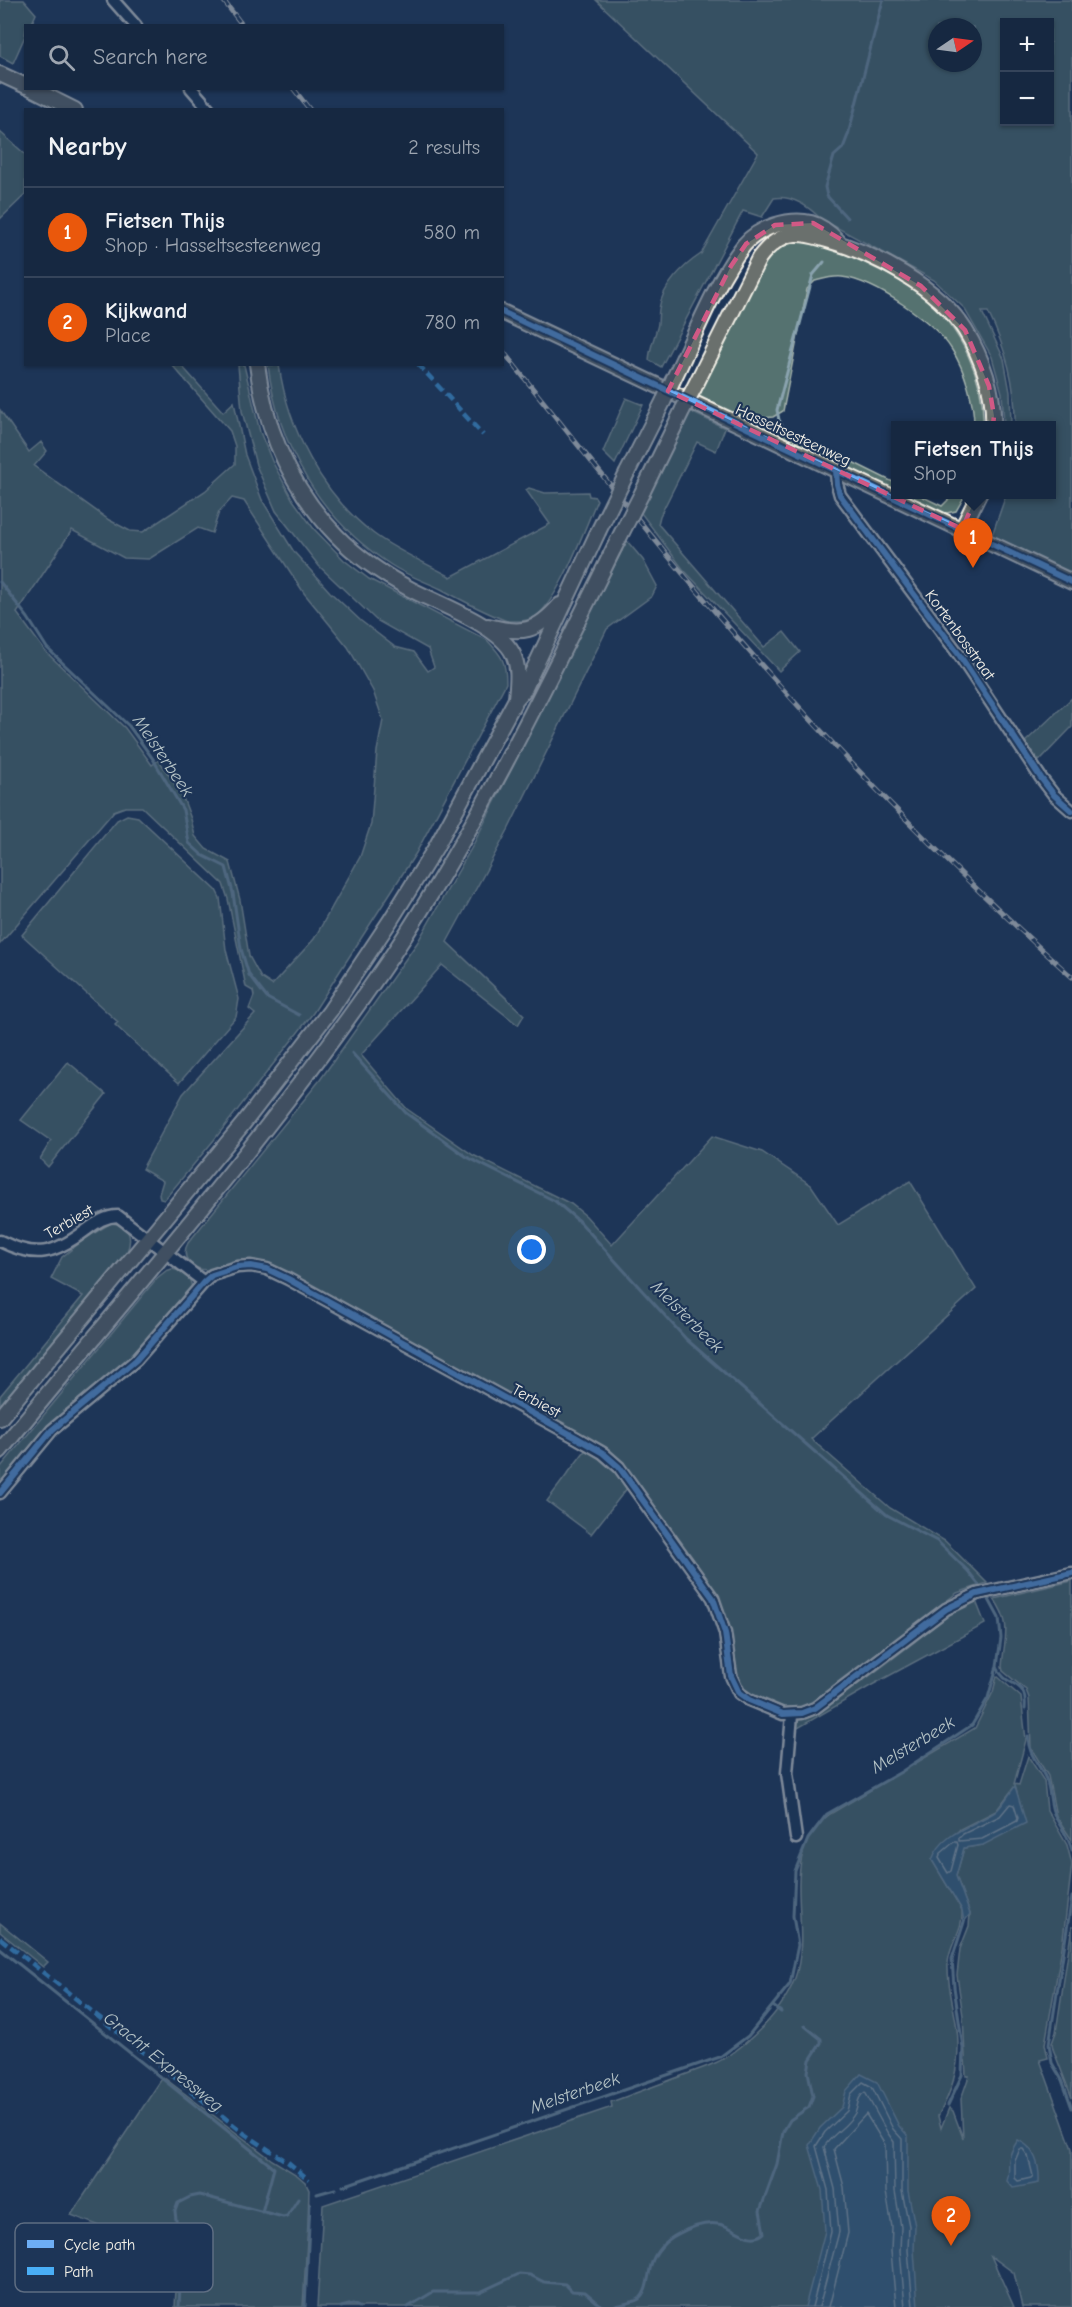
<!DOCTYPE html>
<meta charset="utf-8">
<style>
:root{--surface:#162841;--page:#23344c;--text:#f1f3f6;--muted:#9ea6b1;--line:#35445a;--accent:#ea580c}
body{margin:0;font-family:"Comic Neue",sans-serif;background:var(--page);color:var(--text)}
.controls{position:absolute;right:18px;top:18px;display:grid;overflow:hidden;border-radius:0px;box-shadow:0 2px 4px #0004}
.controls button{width:54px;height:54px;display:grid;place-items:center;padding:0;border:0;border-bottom:2px solid var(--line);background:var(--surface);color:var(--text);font:30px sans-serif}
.compass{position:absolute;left:928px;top:18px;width:54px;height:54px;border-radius:50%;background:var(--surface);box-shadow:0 2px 4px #0004;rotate:77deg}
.you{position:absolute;left:532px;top:1250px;width:21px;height:21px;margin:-15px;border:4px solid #fff;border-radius:50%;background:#1a73e8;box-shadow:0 0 0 9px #1a73e833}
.badge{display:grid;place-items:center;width:39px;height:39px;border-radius:50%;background:var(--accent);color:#fff;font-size:20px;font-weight:700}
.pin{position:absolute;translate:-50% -50px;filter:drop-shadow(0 2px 3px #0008)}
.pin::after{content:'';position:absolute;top:32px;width:21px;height:18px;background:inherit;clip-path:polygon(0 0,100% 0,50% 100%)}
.popup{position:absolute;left:891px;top:421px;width:165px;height:78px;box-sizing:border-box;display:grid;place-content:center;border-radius:0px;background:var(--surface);filter:drop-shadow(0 2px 4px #0005);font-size:20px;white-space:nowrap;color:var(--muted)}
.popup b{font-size:22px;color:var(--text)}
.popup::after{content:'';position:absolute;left:50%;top:100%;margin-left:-12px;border:12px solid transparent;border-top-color:var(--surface)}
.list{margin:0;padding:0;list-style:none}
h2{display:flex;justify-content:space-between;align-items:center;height:78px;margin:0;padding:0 24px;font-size:26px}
h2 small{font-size:20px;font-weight:400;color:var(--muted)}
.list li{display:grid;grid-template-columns:39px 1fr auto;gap:18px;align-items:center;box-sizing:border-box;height:90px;padding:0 24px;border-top:2px solid var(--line)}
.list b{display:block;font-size:22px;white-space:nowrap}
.list p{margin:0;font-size:20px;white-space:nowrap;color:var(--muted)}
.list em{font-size:20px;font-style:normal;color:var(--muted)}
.icon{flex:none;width:33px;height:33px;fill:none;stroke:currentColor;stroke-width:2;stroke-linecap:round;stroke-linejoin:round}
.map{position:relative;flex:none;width:1072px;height:2307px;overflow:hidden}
.search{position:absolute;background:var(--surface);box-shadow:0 2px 4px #0004;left:24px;top:24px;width:480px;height:66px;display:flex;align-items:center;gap:15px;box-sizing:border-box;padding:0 21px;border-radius:0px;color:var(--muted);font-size:22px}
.panel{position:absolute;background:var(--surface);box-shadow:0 2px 4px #0004;left:24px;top:108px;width:480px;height:258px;border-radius:0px}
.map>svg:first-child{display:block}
</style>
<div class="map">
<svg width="1072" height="2307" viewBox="0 0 1072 2307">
<rect width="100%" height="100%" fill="#1d3557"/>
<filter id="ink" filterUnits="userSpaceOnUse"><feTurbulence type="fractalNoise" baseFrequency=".0167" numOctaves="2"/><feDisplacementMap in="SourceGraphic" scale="12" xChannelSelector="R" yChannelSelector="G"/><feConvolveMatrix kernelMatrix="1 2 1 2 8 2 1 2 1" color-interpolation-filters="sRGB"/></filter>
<g filter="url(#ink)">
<g fill="#557270" stroke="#a4b2ac" stroke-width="1.5" fill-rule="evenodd">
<path d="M0,0h24l12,14 -5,11 -5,1 -1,10 -12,27 -13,-7z"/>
<path d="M596,0h476v575l-81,-37 15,-43 45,-1v-68l-36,-1c1,-41 -9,-76 -27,-113h-6l22,47 6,33 1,33h-7l-2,-32 -10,-36 -28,-49 -30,-28 -113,-61c-12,-12 -28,-24 -47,-21l-12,19 -19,-6 -82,156 -12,-7c1,-13 5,-21 8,-32 2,-6 1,-13 2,-19 3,-23 24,-43 42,-55l57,-101zM1004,22h46v100h-46zM937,27h36v36h-36z"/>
<path d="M0,132l26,23 -1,40 -25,24z"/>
<path d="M798,239c24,3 44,13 65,23 22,11 44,21 63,37 35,30 59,80 57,126h-9c0,-23 -9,-55 -22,-75 -17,-28 -77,-69 -110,-73 -9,-1 -19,2 -27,4l-8,8 -24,122 -10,6 -10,1 132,65v9l-198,-95 68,-135 10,-12z"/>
<path d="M172,365h9l42,47 11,-10 11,53 17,45 32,52 36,40 31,29 34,26 19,5 14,19 6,-4 -6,-18 -52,-29 -57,-54 -43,-55 -20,-46 -14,-54 -4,-46h6l16,67 12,29 21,39 21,29 30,31 25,19 118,61c15,16 19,21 19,43l-90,170 -103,160 -99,127 -50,60 -4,-1 -1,-5 4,-13 -21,-12 41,-75 72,-80 -6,-5 5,-13 -1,-5 -7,-4 -18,-88 -5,-15 -81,-77h-17l-11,4 -114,133v-534l29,42 12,-10 6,9 -13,15 75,54 21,11 13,1 62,-41 30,-27v-18l-5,-15zM232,498l12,3 60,92 44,54 25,44 10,29 -6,31 -6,73 -11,33 -46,82 -42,46 -11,-7 -12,-22 -9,-56 -10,-38 -24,-13 -11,-13 -4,-17 -9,-24 -23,-35 -7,5 -27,-37 -80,-77 -28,-38 55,-83 52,28 25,1 49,-31 14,5 7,-21z"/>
<path d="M268,365h11c9,64 43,130 95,169 23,17 52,29 77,43l99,-53 -24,-34 3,-2 16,5 43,-1 1,4 6,1 2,3c-11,25 -40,106 -63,117 -8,5 -18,4 -27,4 -23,-9 -44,-20 -66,-32 -17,-8 -35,-14 -50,-24 -70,-45 -113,-118 -123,-200z"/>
<path d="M626,398l17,7 -28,59 -12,-12z"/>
<path d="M689,411l36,17 -9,23 -19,-9 -37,74 -2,8 106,123 20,-15 16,20 -21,19 -96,-102 -42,-56z"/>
<path d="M901,495h18l23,11 11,-11h12l-9,16 -14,3z"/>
<path d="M627,541l16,19 14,26 -5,10 -45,33 -99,201 -61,112 77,73 -6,10 -76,-60 -81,90 46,54 66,46 98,49 15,12 26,29 100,-109 50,16 49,33 27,40 72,-44 66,108 -165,150 79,69 55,33 42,42 -30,10 -145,109 -17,10 -10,-1 -35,-14 -7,-8 -5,-14 -11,-57 -10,-24 -77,-108 -23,-27 -343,-194c-7,-1 -13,-3 -19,-2 -16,1 -32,7 -47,7 -17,0 -28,-13 -20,-27l132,-163 97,-137 55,-96z"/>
<path d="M1072,698v29l-33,34 -14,-19z"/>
<path d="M127,815l11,2 78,73 4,8 6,52 13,49 -3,18 -57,66 -64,-58 3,-3 -96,-87 95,-115z"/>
<path d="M68,1062l38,32 -58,73 -8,-8 11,-18 -30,-21z"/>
<path d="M111,1223c18,2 22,13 16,29l-127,153v-9l83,-100 -32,-17 11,-22 24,-19z"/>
<path d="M172,1269c12,2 19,8 20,20l-68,77 -57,44 -30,31 -37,45v-18l157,-190 9,-7z"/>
<path d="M587,1448l17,11 24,28 -37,47 -44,-33z"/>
<path d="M1072,1581v259l-16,-24 -8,-40 -17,-28 -2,-50 -3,-8 -23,-19 -1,-4c2,-29 11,-42 -8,-68z"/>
<path d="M976,1601l9,23 -113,61 -74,43 -2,-1 1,-6c59,-29 113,-78 166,-116z"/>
<path d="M997,1676l24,21 5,43 -12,44 5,1 9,-29 16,25 3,29 20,35 5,19 -10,83 -17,97 3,14 -8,2 32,89v158h-50l-8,-34 -23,-17 23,51h-697l6,-102 289,-98 -1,-5c25,-9 49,-18 73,-27 18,-7 36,-12 50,-23 25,-19 50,-44 61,-74 19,-54 -20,-123 35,-164l145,-86 18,-36zM1015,1786l4,15 -36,44 -19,3 -8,28 14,38 -1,12 -9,23 -3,26 6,41 3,60h3l-8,23 2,39 -10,-27 -4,-3 -8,20 -3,-12c17,-29 24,-59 18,-93 -3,-20 -9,-39 -8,-60 1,-18 16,-34 14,-53l-30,-50 28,-31 36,-18z"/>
<path d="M0,1923l48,39 -5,5 -43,-35z"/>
<path d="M1072,1926v172l-19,-49 -1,-6 4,-11z"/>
<path d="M163,2077l109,83 25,15 8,7 4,8 -1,33 -5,84h-128l3,-51 -107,-41z"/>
</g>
<g fill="#446f89" stroke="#8aa3af" stroke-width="1.5">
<path d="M1015,1786l11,37 -43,22 -19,3 -8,28 14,38 -6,8 -2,-12 -30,-50c9,-27 41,-34 63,-48 8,-6 14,-18 20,-26z"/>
<path d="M861,2074l16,8 22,44 9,10v55l7,35 -1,24 4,57h-113l20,-76 -3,-41 -13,-45 11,-17 22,-21 4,-16z"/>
<path d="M1018,2140c17,7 22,26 21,43l-26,5 -6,-7c3,-8 1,-13 2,-21 1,-8 5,-14 9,-20z"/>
</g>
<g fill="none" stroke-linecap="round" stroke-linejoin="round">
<g stroke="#aebdc2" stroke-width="1.5">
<path d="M1010,1804l4,1 4,13 -1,3 -35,18 -23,2v-3l4,-4 37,-18z"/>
<path d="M954,1842h3l1,3 -7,26 -3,2 -9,-15 1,-4z"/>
<path d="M1020,2149h3l5,7 5,20 -2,2 -13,3 -3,-3v-17z"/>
<path d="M812,2307l19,-75 -3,-42 -12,-44 9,-14 22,-21 4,-17 12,-12 9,5 21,42 9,10v52l7,35 -1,24 5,57"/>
<path d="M819,2307l20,-75 -4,-43 -11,-42c8,-13 24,-21 31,-34 4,-8 1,-15 10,-21l22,40 7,10 1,49 6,36 -1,24 5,56"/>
<path d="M829,2307l19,-74 -4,-46 -10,-38 32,-35 19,31 1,47 6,35 -1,24 5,56"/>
</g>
<g stroke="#8aa3af" stroke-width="3">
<path d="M847,218l-20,-22 -2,-9 9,-31 9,-8 5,-13 35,-135"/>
<path d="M785,431l-6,-11 -2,-10 36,-135 11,-13"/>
<path d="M0,582l28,36 19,30 82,78 24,33 30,51 6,33 13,12 24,12 7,26 8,56 8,26 18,23 32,17"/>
<path d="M352,1053l54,60 61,44 88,44 26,22 105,116 201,176 50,26 31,30 14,18"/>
<path d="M997,1667c9,23 31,10 28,42"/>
<path d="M1028,1736c0,19 11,27 18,43 5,11 3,26 9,37 6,12 14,21 17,34"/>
<path d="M1072,1897l-23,147 3,19 10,17 10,28"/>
<path d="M0,1949l274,219 -12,44"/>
<path d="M773,2006l8,6"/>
<path d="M948,2105l14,-30 1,-27 -9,-61 -2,-28 12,-37"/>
<path d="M343,2186l377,-129 28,-21 42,-52 8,-39 -5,-29 2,-45 13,-32 19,-25 74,-42 71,-47 16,-27 9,-32 4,-28 -2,-20 -13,-24"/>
<path d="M317,2194l18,-5"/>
<path d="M179,2307l2,-43 -6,-53 3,-8 12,-6 10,-2 83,22 4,-1 11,-17"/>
<path d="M305,2307l5,-103"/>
<path d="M341,2307l12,-3 6,3"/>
<path d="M408,2307l25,-15h47l39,-18 11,1 14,7 21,2 7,7 13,1 18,15"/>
<path d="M612,2307c7,-2 21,-4 27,-8 9,-7 9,-24 12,-34 4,-14 15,-25 27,-31 11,-6 27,-12 40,-10 15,1 32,22 46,9l-4,-22 17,-47 6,-32 7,-12 19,-13 4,-11 -5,-24 2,-12 11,-17v-4l-16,-13"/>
</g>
<g stroke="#f4f1e8" stroke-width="15">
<g id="minor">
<path d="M113,0l23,26"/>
<path d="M191,88l19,22"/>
<path d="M836,470l1,14 3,11 120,161 81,122 13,17 18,16"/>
<path d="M0,1241c36,18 54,13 85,-10 11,-8 20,-15 33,-15l86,66"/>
<path d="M0,1493l52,-63 84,-70 68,-78 8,-7 25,-8 14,-1 16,3 21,10 289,159 26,15 16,14 94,131 12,35 6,43 8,17 10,7 34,14 19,-1 13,-5 131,-99 31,-15 95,-21"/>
<path d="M792,1715l-5,58 9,65"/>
</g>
</g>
<g stroke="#f4f1e8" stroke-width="18">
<g id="major">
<path d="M0,74l26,12"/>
<path d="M31,88l44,22"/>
<path d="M502,312l570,270"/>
<path d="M257,364c8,65 34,124 79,171 21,22 48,40 74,54 28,15 89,36 103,65 7,15 4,30 3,45"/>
<path d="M673,380c21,-42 42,-98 71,-135 15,-18 45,-27 67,-22 11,3 19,10 27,18"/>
<path d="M694,388l65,-130c9,-12 20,-22 36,-24 12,-1 21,3 32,6 47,13 111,47 138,90 17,27 30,64 28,96"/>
<path d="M627,473l37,-73"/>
<path d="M643,491l40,-82"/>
<path d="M962,529l17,-35"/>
<path d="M488,626c35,9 48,6 72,-21"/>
<path d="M0,1418l243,-294 87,-113 60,-90 46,-74 80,-148 8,-9 74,-158"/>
<path d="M0,1451c134,-163 275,-322 393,-497 85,-128 153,-268 221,-406"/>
</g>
</g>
<use href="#minor" stroke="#1d3557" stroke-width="10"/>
<use href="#major" stroke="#6b706d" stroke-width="14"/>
<g stroke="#f4f1e8" stroke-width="5">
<g id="rail">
<path d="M223,0l20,26"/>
<path d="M293,88l17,22"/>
<path d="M502,350c73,91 145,183 221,271 108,126 225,245 349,356"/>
</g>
</g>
<use href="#rail" stroke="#1d3557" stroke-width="3" stroke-dasharray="9" stroke-linecap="butt"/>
<g stroke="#f4f1e8" stroke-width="18" stroke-linecap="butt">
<g id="major-bridge">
<path d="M664,400l9,-20"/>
<path d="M683,409l11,-21"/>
<path d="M598,532l29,-59"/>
<path d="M614,548l29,-57"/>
</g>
</g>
<use href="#major-bridge" stroke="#6b706d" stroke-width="14"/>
<g stroke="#49aef6" stroke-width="4.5" stroke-dasharray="9 4.5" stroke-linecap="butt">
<path d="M418,364l65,71"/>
<path d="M0,1938l245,196 44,29 20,17"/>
</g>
<g stroke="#1d3557" stroke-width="10">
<g id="cycleway">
<path d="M502,312l570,270"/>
<path d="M836,470l1,14 3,11 120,161 81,122 13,17 18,16"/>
<path d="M0,1493l52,-63 84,-70 68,-78 8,-7 25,-8 14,-1 16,3 21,10 289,159 26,15 16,14 94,131 12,35 6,43 8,17 10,7 34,14 19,-1 13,-5 131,-99 31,-15 95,-21"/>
</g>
</g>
<use href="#cycleway" stroke="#6dadf4" stroke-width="6"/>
</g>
</g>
<path d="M0 0H1072V2307H0ZM813,223l108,63 44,44 24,56 5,30 -6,54 -26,59 -294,-138 63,-125 15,-22 29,-19z" fill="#1d3557" fill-opacity=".55" fill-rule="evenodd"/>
<path fill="none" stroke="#d15985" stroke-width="4.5" stroke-dasharray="12 8" stroke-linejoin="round" d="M813,223l108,63 44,44 24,56 5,30 -6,54 -26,59 -294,-138 63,-125 15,-22 29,-19z"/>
<g text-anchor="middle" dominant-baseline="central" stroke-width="4.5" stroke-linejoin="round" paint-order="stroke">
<g font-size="16" fill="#f4f1e8" stroke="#1d3557">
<text transform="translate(793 435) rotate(25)">Hasseltsesteenweg</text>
<text transform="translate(960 635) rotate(54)">Kortenbosstraat</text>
<text transform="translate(69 1222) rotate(-30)">Terbiest</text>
<text transform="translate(536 1401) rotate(29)">Terbiest</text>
</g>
<g font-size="18" font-style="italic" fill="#b6c4c7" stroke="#1d3557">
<text transform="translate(163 756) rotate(56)">Melsterbeek</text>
<text transform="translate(687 1317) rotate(45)">Melsterbeek</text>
<text transform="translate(913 1745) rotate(-31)">Melsterbeek</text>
<text transform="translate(163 2062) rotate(39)">Gracht Expressweg</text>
<text transform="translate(575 2093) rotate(-19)">Melsterbeek</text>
</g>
</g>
<rect x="15" y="2223" width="198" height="69" rx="9" fill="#1d3557" stroke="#5e6d82" stroke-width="1.5"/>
<rect x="27" y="2240" width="27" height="8" fill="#6dadf4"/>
<rect x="27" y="2267" width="27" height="8" fill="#49aef6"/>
<g font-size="16" fill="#f4f1e8">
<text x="64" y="2250">Cycle path</text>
<text x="64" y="2277">Path</text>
</g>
</svg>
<div class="controls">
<button>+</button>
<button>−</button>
</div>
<svg class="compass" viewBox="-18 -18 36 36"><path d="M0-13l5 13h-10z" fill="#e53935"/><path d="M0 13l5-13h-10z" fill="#9ea6b1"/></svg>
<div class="you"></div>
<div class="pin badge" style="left:973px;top:568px">1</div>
<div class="popup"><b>Fietsen Thijs</b>Shop</div>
<div class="pin badge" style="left:951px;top:2246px">2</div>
<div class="search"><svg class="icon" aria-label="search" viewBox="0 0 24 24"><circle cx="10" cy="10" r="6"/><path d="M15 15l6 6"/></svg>Search here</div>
<section class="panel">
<h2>Nearby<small>2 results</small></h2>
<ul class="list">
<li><span class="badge">1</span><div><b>Fietsen Thijs</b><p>Shop · Hasseltsesteenweg</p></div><em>580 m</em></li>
<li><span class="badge">2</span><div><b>Kijkwand</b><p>Place</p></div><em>780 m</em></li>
</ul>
</section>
</div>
